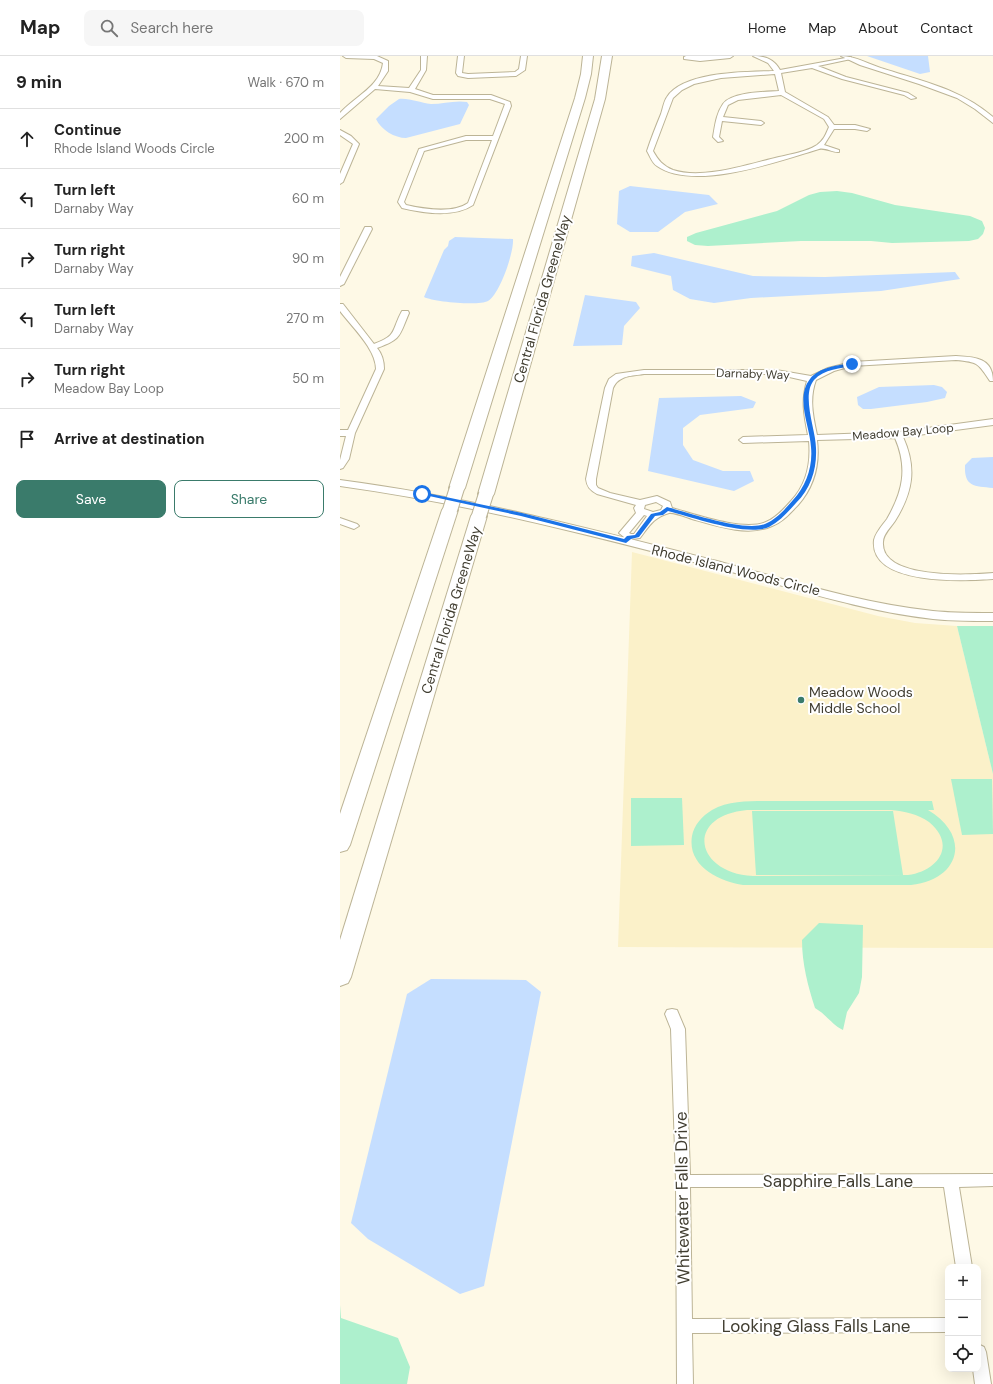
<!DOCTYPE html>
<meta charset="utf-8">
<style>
:root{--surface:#fff;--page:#f6f6f6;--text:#222;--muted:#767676;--line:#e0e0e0;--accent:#3a7b6b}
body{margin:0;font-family:"DM Sans",sans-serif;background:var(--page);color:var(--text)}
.controls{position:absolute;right:12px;bottom:12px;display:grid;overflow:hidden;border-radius:8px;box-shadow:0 4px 16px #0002}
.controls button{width:36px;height:36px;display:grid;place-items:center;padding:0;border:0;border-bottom:1px solid var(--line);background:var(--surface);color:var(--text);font:20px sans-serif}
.stop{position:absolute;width:12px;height:12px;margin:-9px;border:3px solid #1a73e8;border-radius:50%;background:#fff}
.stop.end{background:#1a73e8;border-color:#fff;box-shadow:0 1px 4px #0008}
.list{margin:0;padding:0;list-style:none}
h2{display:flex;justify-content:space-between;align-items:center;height:52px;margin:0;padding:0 16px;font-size:17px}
h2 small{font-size:13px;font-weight:400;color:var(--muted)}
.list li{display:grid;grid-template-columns:26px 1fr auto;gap:12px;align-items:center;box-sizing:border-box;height:60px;padding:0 16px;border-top:1px solid var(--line)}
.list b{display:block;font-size:15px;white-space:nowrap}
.list p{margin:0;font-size:13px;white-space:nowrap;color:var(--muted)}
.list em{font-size:13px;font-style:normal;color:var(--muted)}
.actions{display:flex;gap:8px;padding:12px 16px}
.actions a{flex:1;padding:9px 0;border:1px solid var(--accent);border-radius:8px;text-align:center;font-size:14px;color:var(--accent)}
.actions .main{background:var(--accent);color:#fff}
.icon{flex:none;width:22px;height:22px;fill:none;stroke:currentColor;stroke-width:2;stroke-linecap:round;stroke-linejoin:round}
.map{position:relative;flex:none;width:653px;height:1328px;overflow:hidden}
header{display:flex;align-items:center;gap:24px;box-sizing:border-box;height:56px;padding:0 20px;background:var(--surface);border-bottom:1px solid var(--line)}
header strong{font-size:19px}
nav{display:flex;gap:22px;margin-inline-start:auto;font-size:14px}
.search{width:280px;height:36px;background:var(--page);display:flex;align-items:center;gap:10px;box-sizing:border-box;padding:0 14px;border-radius:8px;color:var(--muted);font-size:15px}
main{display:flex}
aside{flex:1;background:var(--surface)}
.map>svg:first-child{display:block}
</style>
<header>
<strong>Map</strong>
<div class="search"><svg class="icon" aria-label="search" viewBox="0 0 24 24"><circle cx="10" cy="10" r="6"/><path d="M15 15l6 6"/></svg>Search here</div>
<nav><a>Home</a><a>Map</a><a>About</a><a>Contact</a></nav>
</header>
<main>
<aside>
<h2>9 min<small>Walk · 670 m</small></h2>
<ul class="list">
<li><svg class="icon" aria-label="ahead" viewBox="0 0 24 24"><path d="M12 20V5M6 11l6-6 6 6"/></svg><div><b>Continue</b><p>Rhode Island Woods Circle</p></div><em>200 m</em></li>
<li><svg class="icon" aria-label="left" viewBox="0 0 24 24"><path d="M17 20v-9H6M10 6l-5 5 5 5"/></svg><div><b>Turn left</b><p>Darnaby Way</p></div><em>60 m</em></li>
<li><svg class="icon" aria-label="right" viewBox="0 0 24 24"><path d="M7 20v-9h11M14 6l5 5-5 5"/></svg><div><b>Turn right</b><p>Darnaby Way</p></div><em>90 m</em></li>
<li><svg class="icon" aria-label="left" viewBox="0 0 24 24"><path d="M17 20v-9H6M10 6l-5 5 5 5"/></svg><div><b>Turn left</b><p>Darnaby Way</p></div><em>270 m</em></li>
<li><svg class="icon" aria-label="right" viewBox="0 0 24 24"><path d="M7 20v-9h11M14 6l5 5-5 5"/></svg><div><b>Turn right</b><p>Meadow Bay Loop</p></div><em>50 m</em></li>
<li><svg class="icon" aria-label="arrive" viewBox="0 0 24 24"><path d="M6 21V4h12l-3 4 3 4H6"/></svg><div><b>Arrive at destination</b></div></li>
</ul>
<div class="actions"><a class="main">Save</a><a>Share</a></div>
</aside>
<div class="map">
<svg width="653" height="1328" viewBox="0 0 653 1328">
<rect width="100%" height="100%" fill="#fef9e6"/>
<path fill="#fbf1c9" d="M292,496l246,64 37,7 42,3 36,148v174l-375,-1z"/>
<g fill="#adf0cd" fill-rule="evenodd">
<path d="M497,135l15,2 43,12 75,11 12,5 3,7 -2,6 -5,5 -9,2 -77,2 -21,-2h-70l-93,5 -13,-1 -8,-4v-4l9,-4 81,-22 32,-16 11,-3z"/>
<path d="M617,570h36v148z"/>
<path d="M611,723h41l1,55 -31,1z"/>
<path d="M291,742h51l2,47 -53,1z"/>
<path d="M425,745h167l2,9h-6c44,26 32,70 -17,75h-168c-24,-4 -56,-19 -51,-49 2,-11 10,-20 20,-26 16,-9 35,-9 53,-9zM407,754h144c13,1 27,4 38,12 28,23 9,49 -21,53l-155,1c-58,-3 -69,-60 -6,-66z"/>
<path d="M412,755h141l10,64h-147z"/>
<path d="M479,867l44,2 -1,52 -3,16 -12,19 -4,18c-12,-6 -16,-15 -28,-22 -7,-22 -13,-44 -13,-68z"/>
<path d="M0,1249l1,13 57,20 12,29 -3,17h-67z"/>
</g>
<g fill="#c5deff">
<path d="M527,0h61l2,16 -10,2z"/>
<path d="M59,43c11,-1 21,4 32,5 12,0 24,-4 36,-2l2,3 -9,19 -54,14c-11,0 -25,-8 -30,-19l13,-13z"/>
<path d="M290,130l79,9 9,9 -33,8 -27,20h-28l-13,-8 2,-33z"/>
<path d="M115,181l58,2c1,13 -13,55 -25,62 -9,5 -54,1 -64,-4l20,-47 4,-4 1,-5z"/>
<path d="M314,197l99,23 72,1 130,-5 5,7 -79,12 -130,7 -37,5 -24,-4 -17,-9 -2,-14 -40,-10 1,-10z"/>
<path d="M245,239l51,7 4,6 -16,18 -2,19 -49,1z"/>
<path d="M594,329l8,2 5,5 -2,6 -18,4 -56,7h-8l-5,-4 -1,-8 22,-10z"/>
<path d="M401,340l15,6 -3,6 -53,7 -17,13v17l10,15 30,11h27l4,10 -20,10 -86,-20 11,-73z"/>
<path d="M653,401v31c-19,-2 -29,-1 -28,-23l7,-7z"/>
<path d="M91,923l95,1 15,12 -57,294 -24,8 -92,-55 -17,-16 56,-229z"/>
</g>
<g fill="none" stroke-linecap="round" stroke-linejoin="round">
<g stroke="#bcb496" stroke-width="2">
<g id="minor">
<path d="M3,0h34l11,5v10l-10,15 31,2 12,-18v-14h6l-1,14 -11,19 18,6h58l19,7 1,4 -38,99c-19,13 -50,8 -71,3l-4,-6 21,-53 47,-13h27l12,-32 -15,-5h-57l-23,-7 -35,-3 -35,30v-6c15,-17 40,-26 43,-50l-9,-4 -28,-1zM126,84h26l-24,63c-16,11 -44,6 -62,2l-2,-3 20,-51z"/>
<path d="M118,0h6l-2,17 6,1 47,-2 4,-3 2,-13h6l-2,14 -9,6 -48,2 -10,-2 -2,-3z"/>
<path d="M346,0h47l-3,2 -30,3 -16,-2v-2z"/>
<path d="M413,0c12,0 21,3 27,14l71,-13v2l-33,7 28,11 62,16 8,5 -5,1 -7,-4 -62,-16 -30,-11 -31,5 4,19 43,25 6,8h21l15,4 -3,2 -12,-2h-21l-10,16 15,5v2c-6,1 -14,-5 -20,-3 -40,12 -125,43 -162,17 -5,-3 -7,-10 -10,-15 4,-12 9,-25 14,-37 2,-6 3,-13 6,-17 17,-26 80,-25 107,-26l-6,-8zM435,18l4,17c-15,1 -47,1 -56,13 -7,10 -8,22 -10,33l5,5 5,-1 -4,-4 3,-16 39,4 3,-2 -3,-2 -38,-4 5,-12 10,-5 43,-5 43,24 5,8c-3,7 -5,13 -12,18 -11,7 -25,9 -38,12 -30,7 -76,23 -106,13 -10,-4 -15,-10 -20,-19l20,-53 9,-8 12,-6 27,-6z"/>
<path d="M0,74l11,6 8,8 -16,38 -3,2v-10l13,-30 -13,-9z"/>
<path d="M25,171h6l1,2 -28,55 -4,2v-9z"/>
<path d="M0,248h3l31,40c24,-9 17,-13 28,-33h6l1,2c-10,23 -7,26 -32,35 5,6 7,13 7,21l-29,64 -6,26 -6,9 -3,1v-9l6,-24h-6v-6h8l28,-61c0,-20 -24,-42 -36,-58z"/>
<path d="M616,300c19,1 37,2 37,25h-3c-12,-18 -12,-19 -34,-21l-104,6 -18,5 -18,9c-7,19 -3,36 1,55l81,-3 95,-13v6l-90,12c14,31 10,55 -8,84 -4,6 -12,13 -12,21 -3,38 86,33 110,31v6c-28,2 -124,7 -119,-39 2,-8 8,-14 13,-21 16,-28 21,-51 8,-81l-78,2c3,24 -3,47 -19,65 -8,8 -15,17 -26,21 -24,11 -56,0 -80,-7 -6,-2 -18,-7 -23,-6 -16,5 -19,12 -29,25l-8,1 -3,4h-6l-2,-2 3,-4 -5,-4 17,-20 -2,-5 2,-3 -39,-11c-7,-4 -10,-7 -11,-15l19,-91 4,-9 7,-5 28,-4h132l35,6 17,-8 24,-6zM304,318h132l31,7c-6,19 -3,35 1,54l-65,2 -4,3 4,3 66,-2c2,21 -2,43 -18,60 -7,8 -15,17 -25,21 -22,10 -72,-8 -94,-14l-2,-6 -13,-6 -17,4 -30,-7 -12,-5 -2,-3v-6l17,-91c6,-13 19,-12 31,-14zM316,446l7,4 -2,4 -8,2 -9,-3 1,-4zM304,459l3,1 -13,18h-3l-2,-1z"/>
<path d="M0,462l17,6 2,2 -5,3 -14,-5z"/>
<path d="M332,953l5,1 8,19 5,146 303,-1v12l-34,1 13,80h-16l-12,-80h-254l2,132 256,-1v14l-256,1 1,51h-16l-1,-203 -5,-152 -6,-15 2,-4z"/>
<path d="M638,1288l6,3 2,5 5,32h-16l-2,-15h5z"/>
</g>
</g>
<g stroke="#bcb496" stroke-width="2">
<g id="tertiary">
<path d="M501,0c15,0 29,9 43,13 41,13 76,20 109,48v6l-18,-14 -18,-11 -38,-14 -59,-19z"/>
<path d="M0,424c129,17 252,49 377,81 71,19 142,42 216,50 20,2 40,2 60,2v8c-20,0 -40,0 -60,-2 -72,-8 -143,-32 -213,-50 -127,-33 -249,-65 -380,-83z"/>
</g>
</g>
<g stroke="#bcb496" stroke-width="2">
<g id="motorway">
<path d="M243,0h10l-2,18 -6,24 -120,390 -2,3 -6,2 -6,-2 -2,-3 126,-390 6,-24z"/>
<path d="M262,0h10l-7,43 -111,395 -2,3 -6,2 -6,-2 -2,-3 117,-395z"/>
<path d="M110,449l6,2 2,3 -108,335 -3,5 -7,2v-38l102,-304 2,-3z"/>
<path d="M139,455l6,2 2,3 -136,461 -3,6 -8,3v-46l131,-424 2,-3z"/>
</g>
</g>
<use href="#minor" fill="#fff" fill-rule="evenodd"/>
<use href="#tertiary" fill="#fff" fill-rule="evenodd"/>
<use href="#motorway" fill="#fff" fill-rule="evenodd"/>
<g stroke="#bcb496" stroke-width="16" stroke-linecap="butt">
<g id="motorway-bridge">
<path d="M110,454l7,-22"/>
<path d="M139,460l7,-22"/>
</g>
</g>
<use href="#motorway-bridge" stroke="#fff" stroke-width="14"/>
</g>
<path fill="#1a73e8" d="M512,307l2,3c-13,2 -30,3 -40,14 -13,16 2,50 2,68 1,21 -5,40 -20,55 -8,9 -16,18 -27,24 -22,10 -77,-10 -101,-16l-5,4 -8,1 -16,21 -8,2 -5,4 -105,-27 -101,-22 2,-2 100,21 102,26 3,-3 8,-1 16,-21 9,-2 7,-5c23,6 77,25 98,17 12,-5 20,-15 28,-24 13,-14 20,-33 18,-53 -1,-21 -16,-49 -1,-68 9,-12 29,-14 42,-16z"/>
<circle fill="#3a7b6b" stroke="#fff" stroke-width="1.5" cx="461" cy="644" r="4"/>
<g text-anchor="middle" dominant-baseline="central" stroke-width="4" stroke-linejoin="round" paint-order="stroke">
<g font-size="12" fill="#403d30" stroke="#fff">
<text transform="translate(413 318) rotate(2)">Darnaby Way</text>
<text transform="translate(563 376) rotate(-5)">Meadow Bay Loop</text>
</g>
<g font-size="14" fill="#403d30" stroke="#fff">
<text transform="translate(202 243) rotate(-74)">Central Florida GreeneWay</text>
<text transform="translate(396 514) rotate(14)">Rhode Island Woods Circle</text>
<text transform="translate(111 554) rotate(-73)">Central Florida GreeneWay</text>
</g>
<g font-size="14" fill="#403d30" stroke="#fff" text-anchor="start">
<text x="469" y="636">Meadow Woods<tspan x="469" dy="16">Middle School</tspan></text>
</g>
<g font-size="17" fill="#403d30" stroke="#fff">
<text x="498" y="1125">Sapphire Falls Lane</text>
<text transform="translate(342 1142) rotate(-91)">Whitewater Falls Drive</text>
<text x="476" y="1270">Looking Glass Falls Lane</text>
</g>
</g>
</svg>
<div class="controls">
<button>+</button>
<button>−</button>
<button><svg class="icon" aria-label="locate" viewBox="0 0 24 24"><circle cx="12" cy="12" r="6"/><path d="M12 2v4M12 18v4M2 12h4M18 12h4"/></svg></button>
</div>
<div class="stop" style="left:82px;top:438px"></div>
<div class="stop end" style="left:512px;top:308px"></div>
</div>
</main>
